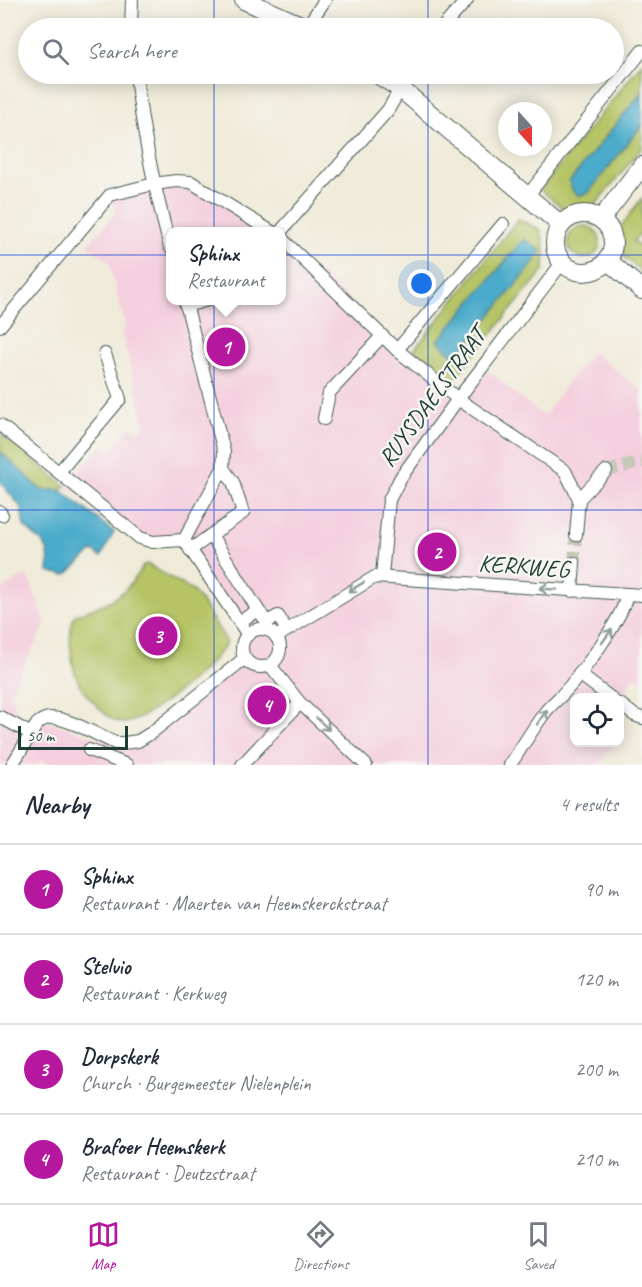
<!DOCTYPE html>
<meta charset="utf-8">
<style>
:root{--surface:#fff;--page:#f2f2f3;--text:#1f2937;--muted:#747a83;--line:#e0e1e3;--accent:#b5179e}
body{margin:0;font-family:Caveat,sans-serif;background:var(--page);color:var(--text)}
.controls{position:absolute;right:18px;bottom:18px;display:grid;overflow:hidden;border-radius:12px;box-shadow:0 3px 15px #0003}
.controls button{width:54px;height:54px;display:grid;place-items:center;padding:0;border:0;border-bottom:2px solid var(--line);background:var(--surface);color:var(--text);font:30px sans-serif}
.compass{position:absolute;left:498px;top:102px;width:54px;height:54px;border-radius:50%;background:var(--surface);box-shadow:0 3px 15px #0003;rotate:159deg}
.scale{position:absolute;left:18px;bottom:15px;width:110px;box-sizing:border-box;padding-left:6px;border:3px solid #1f3d34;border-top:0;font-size:16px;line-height:21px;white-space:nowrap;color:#1f3d34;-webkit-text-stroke:4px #f6f6f2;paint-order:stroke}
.you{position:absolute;left:422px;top:284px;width:21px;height:21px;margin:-15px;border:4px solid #fff;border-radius:50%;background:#1a73e8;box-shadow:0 0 0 9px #1a73e833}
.badge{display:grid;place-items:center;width:39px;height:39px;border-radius:50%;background:var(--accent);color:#fff;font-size:20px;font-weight:700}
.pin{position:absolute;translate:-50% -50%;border:3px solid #fff;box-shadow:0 2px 6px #0006}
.popup{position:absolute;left:166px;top:227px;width:120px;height:78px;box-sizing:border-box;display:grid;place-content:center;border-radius:12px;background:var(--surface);filter:drop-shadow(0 2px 4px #0005);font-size:20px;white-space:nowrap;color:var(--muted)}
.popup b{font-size:22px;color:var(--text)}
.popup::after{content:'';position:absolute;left:50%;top:100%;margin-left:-12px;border:12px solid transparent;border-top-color:var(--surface)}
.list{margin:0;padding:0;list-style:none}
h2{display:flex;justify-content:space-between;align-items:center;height:78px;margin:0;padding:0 24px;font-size:26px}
h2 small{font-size:20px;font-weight:400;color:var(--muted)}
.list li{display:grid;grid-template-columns:39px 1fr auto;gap:18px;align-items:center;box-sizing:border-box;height:90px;padding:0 24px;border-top:2px solid var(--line)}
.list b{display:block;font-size:22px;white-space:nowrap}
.list p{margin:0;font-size:20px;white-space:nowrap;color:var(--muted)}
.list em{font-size:20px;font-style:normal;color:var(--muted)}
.icon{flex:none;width:33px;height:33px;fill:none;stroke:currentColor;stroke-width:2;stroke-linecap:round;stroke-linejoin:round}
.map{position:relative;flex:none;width:642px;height:765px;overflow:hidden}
.search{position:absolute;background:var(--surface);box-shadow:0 3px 15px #0003;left:18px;right:18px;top:18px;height:66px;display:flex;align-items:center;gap:15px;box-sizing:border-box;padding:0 21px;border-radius:33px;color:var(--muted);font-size:22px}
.sheet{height:438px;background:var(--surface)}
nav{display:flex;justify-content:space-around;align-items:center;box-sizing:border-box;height:84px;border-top:2px solid var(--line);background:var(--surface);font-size:16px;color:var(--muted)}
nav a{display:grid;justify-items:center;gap:3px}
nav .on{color:var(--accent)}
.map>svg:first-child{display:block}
</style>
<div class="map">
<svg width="642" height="765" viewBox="0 0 642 765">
<rect width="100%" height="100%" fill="#f6f6f2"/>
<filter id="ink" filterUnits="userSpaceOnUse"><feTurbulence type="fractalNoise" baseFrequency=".0167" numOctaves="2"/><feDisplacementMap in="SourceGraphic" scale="12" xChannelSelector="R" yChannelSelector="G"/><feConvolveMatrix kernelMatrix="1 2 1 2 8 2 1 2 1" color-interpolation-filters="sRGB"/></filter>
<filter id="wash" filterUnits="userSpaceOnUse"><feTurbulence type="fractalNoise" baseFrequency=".008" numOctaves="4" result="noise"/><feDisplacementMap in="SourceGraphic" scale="24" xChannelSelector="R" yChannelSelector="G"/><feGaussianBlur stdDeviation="1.35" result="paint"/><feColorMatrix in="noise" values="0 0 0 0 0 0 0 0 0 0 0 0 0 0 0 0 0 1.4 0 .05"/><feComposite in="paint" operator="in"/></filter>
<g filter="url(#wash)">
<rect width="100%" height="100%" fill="#f0ebd9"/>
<path fill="#f4cfde" d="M191,182l81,49 -102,1v68h112v-61l176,159 21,-16 9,-11 56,46 25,-37 24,-28 49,39v290l-7,-6 -15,23h-46v44l41,1 -16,22h-501l-7,-3 -2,3h-34l-15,-5 -2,5h-38v-175l18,-11 10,-3 18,47 -37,72 21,38 12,-13 73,23 23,-2 107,-83 -2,-13 2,-7 -61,-98 -31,2 -87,-56 21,-25 17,-16 5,6 22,-25 7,7 7,-8 -24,-95 5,-1 -17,-67 -21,-17 28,-32 -6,-18z"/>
<g fill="#b6c466" stroke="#6a804d" stroke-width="1.5" fill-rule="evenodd">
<path d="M642,63v29l-73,90 19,11 54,-68v23l-50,61 -23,4 -29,-23z"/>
<path d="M642,198v34l-9,9 9,8v23l-22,-19 2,-7 -3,-17z"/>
<path d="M518,219l23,11 4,19 -1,21 -92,112 -38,-32zM524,239l17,12 -86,107 -17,-17z"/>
<circle cx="584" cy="242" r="16"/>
<path d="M0,434l66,52 -5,4h-20l-41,-39z"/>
<path d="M147,564l46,27 10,13 24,38c-10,21 -79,79 -102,81 -12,0 -19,-9 -27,-16 -5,-6 -11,-11 -15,-17 -12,-16 -17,-57 -8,-75 18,-7 37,-12 51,-26 7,-7 12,-16 18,-24z"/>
</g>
<g fill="#4babca" stroke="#35747f" stroke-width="1.5">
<path d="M642,92v33l-54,68 -10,3 -5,-5 -4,-9z"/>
<path d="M524,239l17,12 -11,17 -75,90 -17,-17z"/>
<path d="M0,451l41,39h20l53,42 -13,25 -8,-6 -27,24 -18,-3c3,-31 -5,-27 -24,-46l-3,-19 -21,-25z"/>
</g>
</g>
<g filter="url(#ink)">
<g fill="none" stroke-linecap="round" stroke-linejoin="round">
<g stroke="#c6c8b8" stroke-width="12" stroke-dasharray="12 6" stroke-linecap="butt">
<path d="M606,471l36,-9"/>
<path d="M574,563l2,-28"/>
</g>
<g stroke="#3e574d" stroke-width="14">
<g id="street">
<path d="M131,28l1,-28"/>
<path d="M306,28l19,-28"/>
<path d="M442,28l25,-28"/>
<path d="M136,74c6,59 19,116 34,173"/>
<path d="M528,195l114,-144"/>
<path d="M280,232l108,-122 21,-36"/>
<path d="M282,239l115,111 61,49 107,72 14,28"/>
<path d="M186,306l22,-6"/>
<path d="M0,326l110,-131 44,-11 22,-3 15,1 81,50"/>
<path d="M397,350l106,-126"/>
<path d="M324,419l5,-26 53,-57"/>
<path d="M0,425l140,113 13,4 31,-2"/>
<path d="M223,468l10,14 10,31 -32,22 47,75"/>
<path d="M59,472l61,-73 -15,-45"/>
<path d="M579,499l27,-28"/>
<path d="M0,512l2,3"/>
<path d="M576,535l3,-36"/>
<path d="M184,540l39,-72 1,-16 -39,-152"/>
<path d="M184,540l64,95"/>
<path d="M190,550l21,-15"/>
<path d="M382,576l7,-76 12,-23 57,-78 104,-136"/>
<path d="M572,591l2,-28"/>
<path d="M239,622l19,-12 9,12 11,-6 9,14"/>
<circle cx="261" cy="648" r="19"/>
<path d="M276,637l99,-60 267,18"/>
<path d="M270,665l30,38 66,62"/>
<path d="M579,674l32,24"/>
<path d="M620,704l14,11 8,3"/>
<path d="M0,717l30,16"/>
<path d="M89,750l38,15"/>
<path d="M12,765l25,-41c4,-3 7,-6 13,-6 17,-1 49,18 65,25h9l14,-2 13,-8 94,-75"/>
<path d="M242,765l58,-62"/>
<path d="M510,765c12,-18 23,-37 36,-54 5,-6 11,-11 16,-16 18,-19 62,-78 65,-101"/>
</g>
</g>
<g stroke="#3e574d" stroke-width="20">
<g id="secondary">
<path d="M244,0l63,28"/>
<path d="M377,74l24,15 160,136"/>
<circle cx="584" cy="243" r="29"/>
<path d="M601,219l41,-53"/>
<path d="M607,260l35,30"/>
</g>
</g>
<use href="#street" stroke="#fff" stroke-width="12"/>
<use href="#secondary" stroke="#fff" stroke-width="18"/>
</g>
<defs><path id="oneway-shaft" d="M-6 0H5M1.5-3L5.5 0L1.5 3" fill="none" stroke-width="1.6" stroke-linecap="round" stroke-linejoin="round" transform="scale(1.5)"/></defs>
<g stroke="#8f9e9a">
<use href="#oneway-shaft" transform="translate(356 587) rotate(149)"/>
<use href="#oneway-shaft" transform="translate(548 589) rotate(-176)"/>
<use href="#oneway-shaft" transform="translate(607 636) rotate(-54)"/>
<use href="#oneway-shaft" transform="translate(542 717) rotate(-56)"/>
<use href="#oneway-shaft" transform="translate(323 724) rotate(44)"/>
</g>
</g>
<path fill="none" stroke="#1d4ed8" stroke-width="1.5" stroke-opacity="0.55" d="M214,0v28M428,0v28M214,74v691M428,74v691M0,255h642M0,510h642"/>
<g text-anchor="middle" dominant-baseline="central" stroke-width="5" stroke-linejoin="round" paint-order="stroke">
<g font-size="24" fill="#1f3d34" stroke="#f6f6f2">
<text transform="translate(432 397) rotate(-54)">RUYSDAELSTRAAT</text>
<text transform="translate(524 566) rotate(4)">KERKWEG</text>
</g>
</g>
</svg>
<div class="controls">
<button><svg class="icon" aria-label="locate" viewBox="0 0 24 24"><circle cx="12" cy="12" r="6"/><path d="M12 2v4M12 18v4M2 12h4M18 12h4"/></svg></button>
</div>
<svg class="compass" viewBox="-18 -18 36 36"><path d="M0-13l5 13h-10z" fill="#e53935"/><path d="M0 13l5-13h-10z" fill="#747a83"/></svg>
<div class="scale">50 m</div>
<div class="you"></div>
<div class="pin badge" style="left:226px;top:347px">1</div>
<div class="popup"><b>Sphinx</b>Restaurant</div>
<div class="pin badge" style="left:437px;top:552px">2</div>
<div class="pin badge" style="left:158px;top:636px">3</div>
<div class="pin badge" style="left:267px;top:705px">4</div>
<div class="search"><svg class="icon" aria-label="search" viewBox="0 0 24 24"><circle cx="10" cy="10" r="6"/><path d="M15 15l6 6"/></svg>Search here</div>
</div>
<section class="sheet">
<h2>Nearby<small>4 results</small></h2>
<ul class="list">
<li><span class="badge">1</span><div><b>Sphinx</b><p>Restaurant · Maerten van Heemskerckstraat</p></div><em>90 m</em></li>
<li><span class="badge">2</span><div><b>Stelvio</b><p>Restaurant · Kerkweg</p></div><em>120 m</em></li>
<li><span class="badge">3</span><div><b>Dorpskerk</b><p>Church · Burgemeester Nielenplein</p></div><em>200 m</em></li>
<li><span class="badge">4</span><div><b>Brafoer Heemskerk</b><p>Restaurant · Deutzstraat</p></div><em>210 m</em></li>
</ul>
</section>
<nav>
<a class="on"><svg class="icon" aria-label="map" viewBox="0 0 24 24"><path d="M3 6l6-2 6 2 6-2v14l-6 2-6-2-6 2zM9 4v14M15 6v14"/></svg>Map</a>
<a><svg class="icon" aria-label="directions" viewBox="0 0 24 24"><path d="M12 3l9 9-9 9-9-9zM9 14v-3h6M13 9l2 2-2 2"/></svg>Directions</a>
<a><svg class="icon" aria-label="saved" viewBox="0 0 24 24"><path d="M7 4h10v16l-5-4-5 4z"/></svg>Saved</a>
</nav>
